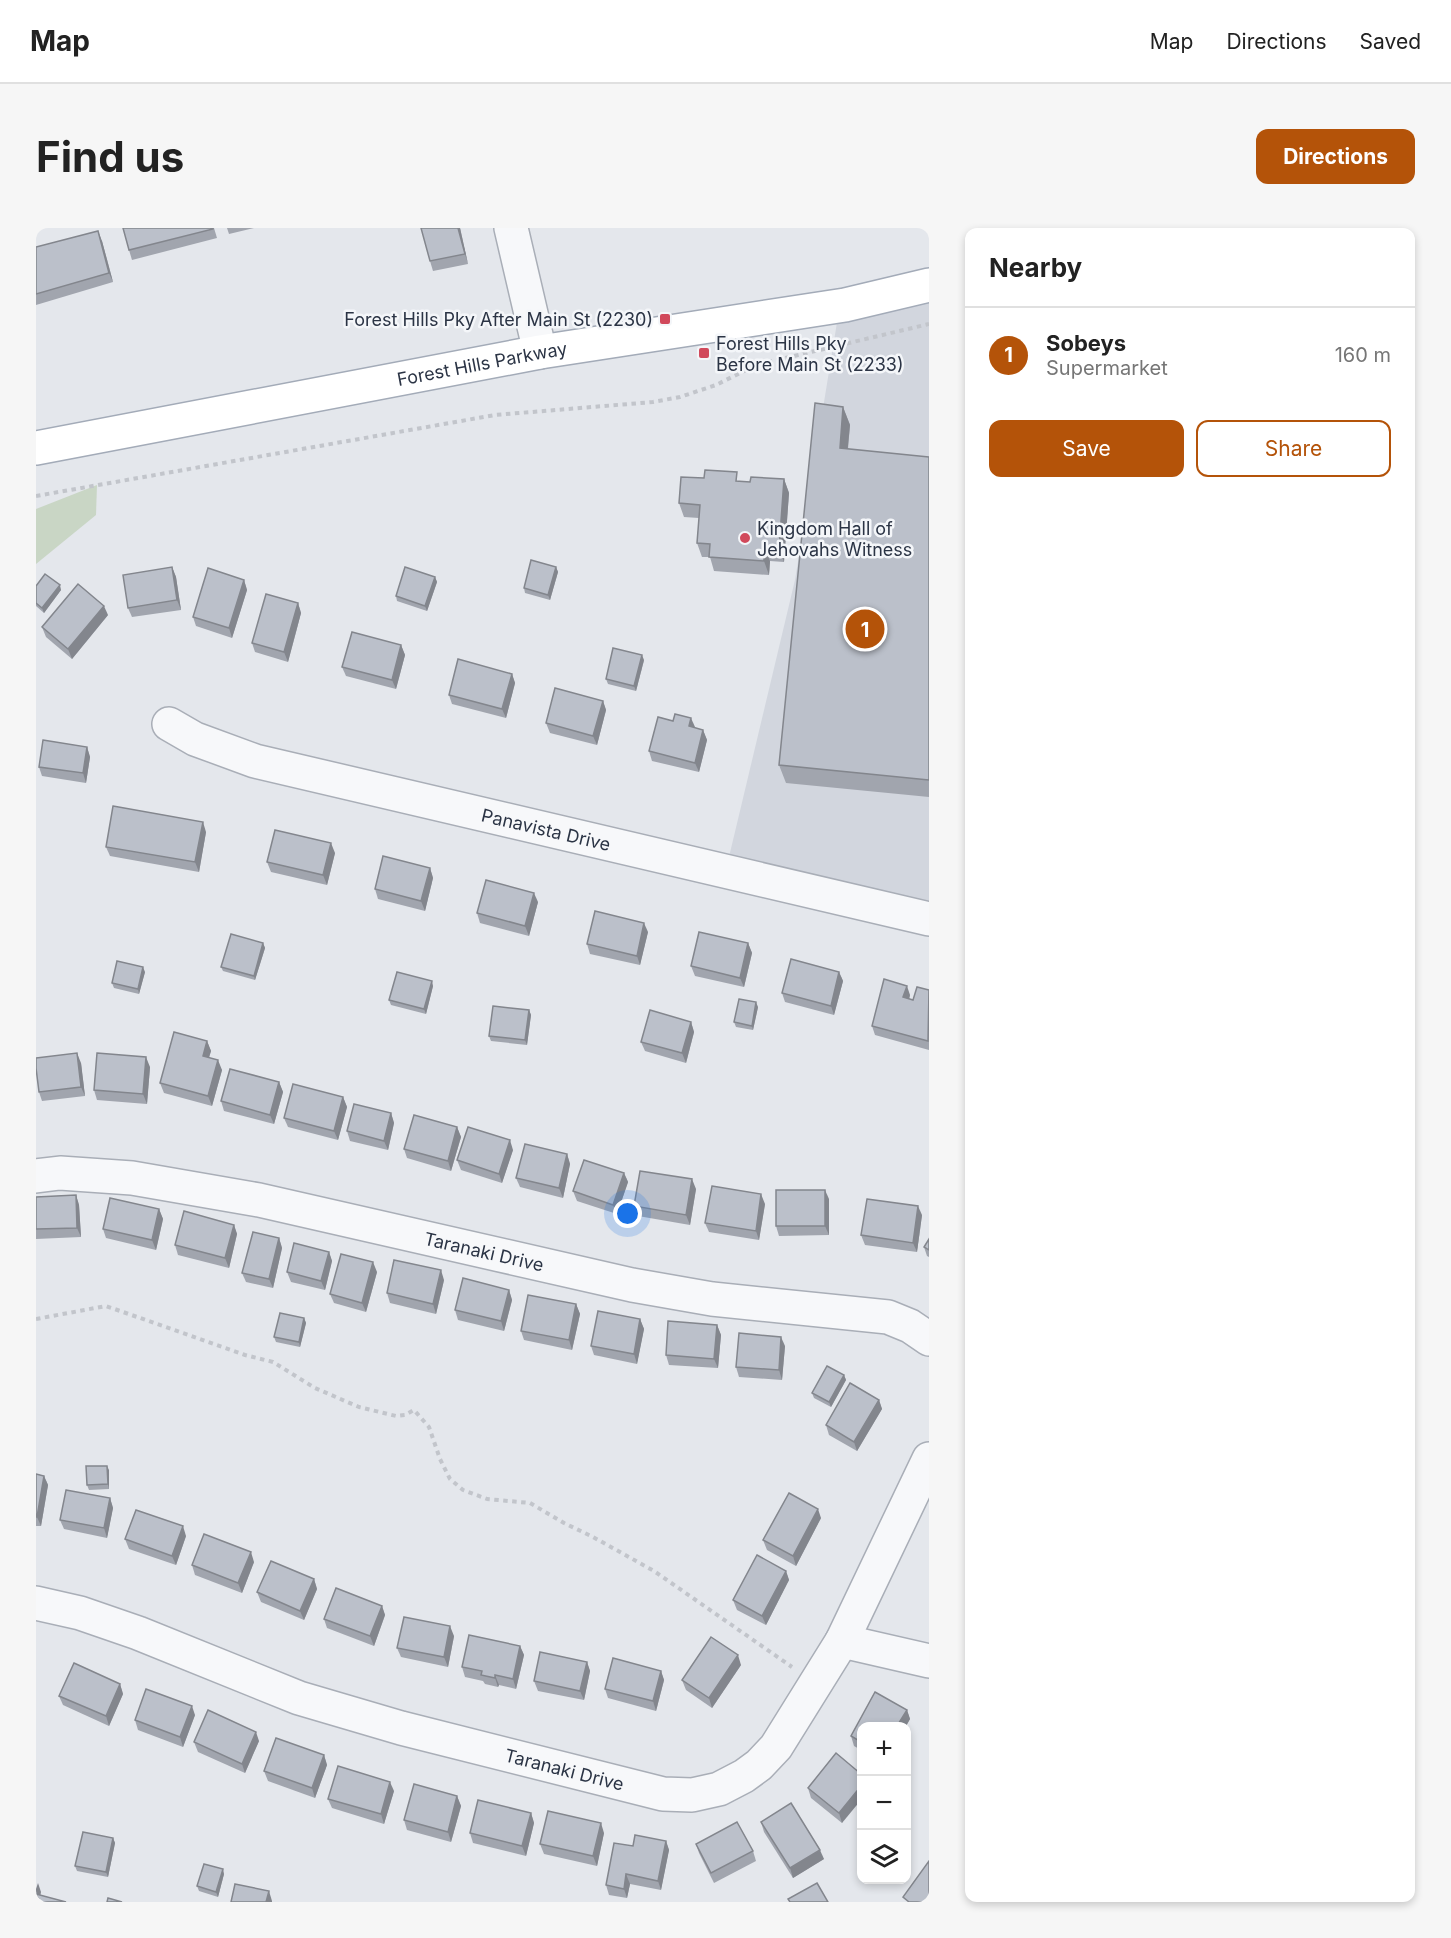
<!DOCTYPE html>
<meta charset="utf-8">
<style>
:root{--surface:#fff;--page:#f6f6f6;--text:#222;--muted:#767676;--line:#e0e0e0;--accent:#b45309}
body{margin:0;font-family:Inter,sans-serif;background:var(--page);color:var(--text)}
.controls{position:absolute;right:18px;bottom:18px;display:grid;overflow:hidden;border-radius:12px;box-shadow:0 3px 9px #0003}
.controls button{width:54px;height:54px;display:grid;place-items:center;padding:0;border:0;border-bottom:2px solid var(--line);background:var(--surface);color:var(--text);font:30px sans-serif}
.you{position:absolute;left:592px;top:986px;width:21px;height:21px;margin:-15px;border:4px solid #fff;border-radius:50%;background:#1a73e8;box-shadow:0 0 0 9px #1a73e833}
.badge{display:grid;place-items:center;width:39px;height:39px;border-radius:50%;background:var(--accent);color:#fff;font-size:20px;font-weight:700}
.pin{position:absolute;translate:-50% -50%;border:3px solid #fff;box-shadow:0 2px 6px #0006}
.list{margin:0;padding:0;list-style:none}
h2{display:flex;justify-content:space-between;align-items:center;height:78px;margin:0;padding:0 24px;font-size:26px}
h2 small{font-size:20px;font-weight:400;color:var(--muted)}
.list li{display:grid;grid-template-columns:39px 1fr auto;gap:18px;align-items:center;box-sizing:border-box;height:96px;padding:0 24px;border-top:2px solid var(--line)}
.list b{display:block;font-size:22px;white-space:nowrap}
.list p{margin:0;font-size:20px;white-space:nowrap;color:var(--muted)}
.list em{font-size:20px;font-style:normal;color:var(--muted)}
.actions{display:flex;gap:12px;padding:18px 24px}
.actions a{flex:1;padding:14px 0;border:2px solid var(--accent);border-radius:12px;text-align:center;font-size:21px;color:var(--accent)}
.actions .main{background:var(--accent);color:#fff}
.icon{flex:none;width:33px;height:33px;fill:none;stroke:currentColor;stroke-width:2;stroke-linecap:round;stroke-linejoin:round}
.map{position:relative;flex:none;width:893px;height:1674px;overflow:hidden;border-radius:12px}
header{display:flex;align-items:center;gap:36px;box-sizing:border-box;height:84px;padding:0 30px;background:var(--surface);border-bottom:2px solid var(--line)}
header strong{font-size:28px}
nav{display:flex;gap:33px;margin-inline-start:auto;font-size:21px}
.intro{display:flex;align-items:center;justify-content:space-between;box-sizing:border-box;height:144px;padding:0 36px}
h1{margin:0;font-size:42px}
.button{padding:15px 27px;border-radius:12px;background:var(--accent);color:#fff;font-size:21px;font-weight:700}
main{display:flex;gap:36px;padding:0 36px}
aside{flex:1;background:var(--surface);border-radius:12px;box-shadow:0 3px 9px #0003}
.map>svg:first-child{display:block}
</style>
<header>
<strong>Map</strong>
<nav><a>Map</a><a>Directions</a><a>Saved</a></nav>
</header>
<div class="intro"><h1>Find us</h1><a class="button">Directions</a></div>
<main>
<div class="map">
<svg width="893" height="1674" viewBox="0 0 893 1674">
<rect width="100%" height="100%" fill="#e4e7ec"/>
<path fill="#d2d6de" d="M893,58v617l-200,-46 66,-277 45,-276z"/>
<path fill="#c9d6c5" d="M61,257l-1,30 -60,49v-55z"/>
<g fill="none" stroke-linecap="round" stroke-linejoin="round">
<g stroke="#a9aeb7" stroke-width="36">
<g id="minor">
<path d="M475,0l29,124"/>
<path id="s1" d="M133,496l26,15 60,22 674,158"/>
<path id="s2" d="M0,948l24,-3 72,5 127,22 373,85 80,14 176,18 22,9 19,13"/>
<path id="s3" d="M0,1375l44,10 58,20 161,65 102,30 262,66 29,1 27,-6 25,-13 15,-11 17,-18 66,-106 87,-182"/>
<path d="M806,1413l87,20"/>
</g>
</g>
<g stroke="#a3abb8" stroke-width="36">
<g id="major">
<path id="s4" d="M0,220l504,-96 305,-47 84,-20"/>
</g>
</g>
<g stroke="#c2c5cb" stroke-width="4" stroke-dasharray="4.5 4.5" stroke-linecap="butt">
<path d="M0,268l459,-81 158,-13 27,-5 36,-12 40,-20 173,-41"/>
<path d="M0,1091l70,-13 139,49 28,7 42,26 44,19 37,9 9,-1 9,-5 15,17 11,32 10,20 13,11 24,9 43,4 34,20 29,14 61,34 138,96"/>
</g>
<use href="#minor" stroke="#f7f8fa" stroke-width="33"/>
<use href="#major" stroke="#fff" stroke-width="33"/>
</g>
<g fill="#a1a5ae">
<path d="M178,0l3,10 -85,22 -3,-10z"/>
<path d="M191,0h27l-25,6z"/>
<path d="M424,0l8,36 -35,7 -3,-10z"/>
<path d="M66,13l11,41 -77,23v-58z"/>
<path d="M807,179l7,18 -2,24 81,8v340l-143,-14 -7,-18z"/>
<path d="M748,251l5,14 -5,69 -14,-1 -1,14 -55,-4 -4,-14h-8l-5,-14 2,-25 -15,-1 -5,-14 61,-22 10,1z"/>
<path d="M136,339l4,10 5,33 -49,7 -4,-9z"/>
<path d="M520,339l2,5 -8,28 -25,-7 -1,-5z"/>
<path d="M399,349l2,5 -10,29 -30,-10 -1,-5z"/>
<path d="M208,352l3,10 -15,48 -36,-12 -3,-9z"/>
<path d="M0,358l25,4 -17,23 -8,-7z"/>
<path d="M262,375l3,10 -13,49 -33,-10 -3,-9z"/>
<path d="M72,387l-36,44 -26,-22 -4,-10z"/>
<path d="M365,417l4,10 -9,34 -50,-13 -4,-9z"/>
<path d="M608,432l-8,31 -28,-7 -2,-5z"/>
<path d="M476,446l3,9 -9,35 -54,-14 -3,-9z"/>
<path d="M567,473l3,9 -9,35 -47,-12 -4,-10z"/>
<path d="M659,499v1l8,2 4,10 -8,32 -47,-11 -3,-10z"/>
<path d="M51,519l3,10 -4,26 -44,-7 -3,-9z"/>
<path d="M170,604l-7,40 -89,-16 -4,-9z"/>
<path d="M299,625l-8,32 -56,-13 -4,-10z"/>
<path d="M394,640l3,10 -8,33 -47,-12 -3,-10z"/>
<path d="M502,674l-9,34 -49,-13 -3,-10z"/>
<path d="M612,704l-8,33 -50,-11 -3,-10z"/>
<path d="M227,715l2,5 -10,32 -32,-9 -2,-4z"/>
<path d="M712,715l4,10 -8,34 -49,-11 -4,-10z"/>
<path d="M109,744l-6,22 -25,-6 -2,-5z"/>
<path d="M803,744l4,9 -9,34 -49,-13 -3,-9z"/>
<path d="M397,758l-7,28 -35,-9 -2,-5z"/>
<path d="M893,762v60l-54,-15 -3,-9 38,-31 -1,4 4,1z"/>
<path d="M722,779l-5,23 -17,-3 -2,-5z"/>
<path d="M493,782l2,5 -4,30 -36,-4 -2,-5z"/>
<path d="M655,794l3,10 -8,31 -41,-12 -4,-9z"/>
<path d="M171,813l4,10 -2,7 13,12 -10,36 -48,-13 -4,-10z"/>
<path d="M45,835l4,33 -43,5 -3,-9z"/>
<path d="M114,839l-3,37 -50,-4 -3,-10z"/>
<path d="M243,854l4,10 -9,32 -50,-13 -3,-10z"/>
<path d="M307,869l4,10 -9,33 -50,-13 -4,-9z"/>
<path d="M355,885l3,10 -6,27 -38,-9 -3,-10z"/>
<path d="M421,899l4,10 -10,34 -44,-13 -3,-9z"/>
<path d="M477,922l-11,33 -41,-13 -4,-10z"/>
<path d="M531,926l3,10 -7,34 -43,-11 -4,-9z"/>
<path d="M588,945l4,9 -11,32 -40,-13 -4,-10z"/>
<path d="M660,961l-6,36 -52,-9 -4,-10z"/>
<path d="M40,967l3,10 2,32 -45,2v-42z"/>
<path d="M793,971v36l-50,1 -3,-10z"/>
<path d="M729,976l-6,36 -50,-8 -4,-9z"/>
<path d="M123,981l4,10 -7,31 -50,-12 -3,-9z"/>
<path d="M886,987l-5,37 -52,-7 -4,-10z"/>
<path d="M198,997l3,9 -8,34 -51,-13 -3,-10z"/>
<path d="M243,1010l3,10 -9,40 -27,-6 -4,-9z"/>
<path d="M893,1011v18l-2,-1 -3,-9z"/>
<path d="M293,1024l3,9 -7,29 -34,-8 -4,-10z"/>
<path d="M341,1044l-11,40 -32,-9 -4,-9z"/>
<path d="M408,1052l-8,34 -46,-11 -3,-10z"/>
<path d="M473,1062l3,10 -8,31 -46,-11 -3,-10z"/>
<path d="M540,1076l4,10 -8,36 -48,-10 -3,-9z"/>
<path d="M268,1090l2,5 -6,24 -24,-5 -2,-5z"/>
<path d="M604,1091l4,10 -7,35 -43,-9 -3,-9z"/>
<path d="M681,1097l4,10 -3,33 -49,-3 -3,-10z"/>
<path d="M749,1118l-3,34 -43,-3 -3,-10z"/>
<path d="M808,1147l2,5 -15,27 -17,-9 -2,-5z"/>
<path d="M843,1172l3,9 -25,42 -28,-16 -3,-10z"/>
<path d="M73,1242v19l-20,1 -2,-5z"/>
<path d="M0,1246l8,2 4,9 -7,41h-5z"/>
<path d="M74,1270l3,10 -6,30 -43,-9 -4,-9z"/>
<path d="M785,1290l-25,48 -29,-16 -4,-10z"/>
<path d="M150,1308l-10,29 -47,-16 -4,-10z"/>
<path d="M218,1334l-12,31 -47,-18 -3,-10z"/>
<path d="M750,1343l3,9 -23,45 -29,-15 -4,-10z"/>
<path d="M278,1351l3,10 -13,31 -43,-18 -4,-10z"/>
<path d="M346,1378l3,9 -11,31 -47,-18 -3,-9z"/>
<path d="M418,1408l-6,31 -47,-10 -4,-9z"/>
<path d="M484,1418l4,9 -8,34 -17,-4 -1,2 -13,-3 -2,-3 -18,-4 -3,-10z"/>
<path d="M551,1434l3,9 -6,29 -46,-9 -4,-10z"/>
<path d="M705,1437l-29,43 -26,-18 -4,-10z"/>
<path d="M625,1443l3,9 -8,31 -48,-13 -3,-9z"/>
<path d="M84,1456l3,10 -14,32 -46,-21 -4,-9z"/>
<path d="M839,1464l32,18 3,9 -4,7h-45v24l-7,-4 -3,-10z"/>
<path d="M159,1487l-12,32 -45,-17 -3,-10z"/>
<path d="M223,1513l-14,32 -47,-21 -4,-10z"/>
<path d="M288,1527l3,10 -12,33 -47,-17 -4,-10z"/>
<path d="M825,1546l-19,49 -31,-25 -3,-10z"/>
<path d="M358,1563l-10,33 -52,-16 -4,-9z"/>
<path d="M421,1568l4,10 -10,36 -44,-12 -3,-10z"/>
<path d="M495,1585l3,10 -8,33 -53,-13 -3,-10z"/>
<path d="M725,1594l63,37 -31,19 -29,-46z"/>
<path d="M568,1605l-7,33 -53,-12 -4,-10z"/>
<path d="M77,1610l2,5 -7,34 -31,-6 -2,-5z"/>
<path d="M630,1613l3,9 -8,40 -31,-6 -3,14 -18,-3 -3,-10 27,-39z"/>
<path d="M660,1616l57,7 3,10 -42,22 -15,-30z"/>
<path d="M188,1646l-6,23 -19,-6 -2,-5z"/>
</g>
<g fill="#83868d">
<path d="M422,0h2l8,36 -3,-10z"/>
<path d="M62,3l4,10 11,41 -4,-9z"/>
<path d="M807,179l7,18 -4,41 -6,-18z"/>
<path d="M748,251l5,14 -5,69 -5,-13z"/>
<path d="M728,319l6,14 -1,14 -5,-14z"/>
<path d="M136,339l4,10 5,33 -4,-10z"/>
<path d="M520,339l2,5 -8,28 -2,-5z"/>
<path d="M399,349l2,5 -10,29 -2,-5z"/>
<path d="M208,352l3,10 -15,48 -3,-10z"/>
<path d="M24,357l1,5 -17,23 -2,-5z"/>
<path d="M262,375l3,10 -13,49 -4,-10z"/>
<path d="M68,378l4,9 -36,44 -4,-10z"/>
<path d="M365,417l4,10 -9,34 -4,-9z"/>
<path d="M606,427l2,5 -8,31 -2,-5z"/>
<path d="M476,446l3,9 -9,35 -4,-9z"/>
<path d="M567,473l3,9 -9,35 -4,-9z"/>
<path d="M655,490l4,9 -2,9 -4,-10z"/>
<path d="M667,502l4,10 -8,32 -4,-9z"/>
<path d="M51,519l3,10 -4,26 -3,-10z"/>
<path d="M167,594l3,10 -7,40 -4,-10z"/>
<path d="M295,615l4,10 -8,32 -4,-10z"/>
<path d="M394,640l3,10 -8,33 -4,-10z"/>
<path d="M498,665l4,9 -9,34 -4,-10z"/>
<path d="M608,695l4,9 -8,33 -3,-9z"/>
<path d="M227,715l2,5 -10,32 -1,-4z"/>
<path d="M712,715l4,10 -8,34 -4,-9z"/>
<path d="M107,739l2,5 -6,22 -1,-5z"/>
<path d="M803,744l4,9 -9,34 -3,-9z"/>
<path d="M396,753l1,5 -7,28 -2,-5z"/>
<path d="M871,758l3,9 -3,12 -4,-10z"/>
<path d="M720,774l2,5 -5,23 -1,-4z"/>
<path d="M493,782l2,5 -4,30 -2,-5z"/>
<path d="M655,794l3,10 -8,31 -4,-10z"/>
<path d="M171,813l4,10 -5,15 -3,-10z"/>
<path d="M41,825l4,10 4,33 -4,-9z"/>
<path d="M110,829l4,10 -3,37 -4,-10z"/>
<path d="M182,832l4,10 -10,36 -4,-10z"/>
<path d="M243,854l4,10 -9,32 -4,-9z"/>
<path d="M307,869l4,10 -9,33 -4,-9z"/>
<path d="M355,885l3,10 -6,27 -4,-9z"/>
<path d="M421,899l4,10 -10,34 -3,-10z"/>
<path d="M474,912l3,10 -11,33 -3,-9z"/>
<path d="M531,926l3,10 -7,34 -4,-10z"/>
<path d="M588,945l4,9 -11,32 -4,-9z"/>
<path d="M656,951l4,10 -6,36 -4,-10z"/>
<path d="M789,962l4,9v36l-4,-9z"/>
<path d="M725,966l4,10 -6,36 -3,-9z"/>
<path d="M40,967l3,10 2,32 -4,-9z"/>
<path d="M882,978l4,9 -5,37 -4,-9z"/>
<path d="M123,981l4,10 -7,31 -4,-10z"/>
<path d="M198,997l3,9 -8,34 -4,-10z"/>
<path d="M243,1010l3,10 -9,40 -4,-9z"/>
<path d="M293,1024l3,9 -7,29 -4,-9z"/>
<path d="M337,1034l4,10 -11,40 -4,-9z"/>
<path d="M405,1042l3,10 -8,34 -3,-10z"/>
<path d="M473,1062l3,10 -8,31 -3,-10z"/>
<path d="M540,1076l4,10 -8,36 -3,-10z"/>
<path d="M268,1090l2,5 -6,24 -1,-5z"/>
<path d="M604,1091l4,10 -7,35 -3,-10z"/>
<path d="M681,1097l4,10 -3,33 -4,-9z"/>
<path d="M745,1109l4,9 -3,34 -3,-10z"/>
<path d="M808,1147l2,5 -15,27 -2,-5z"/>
<path d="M843,1172l3,9 -25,42 -3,-9z"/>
<path d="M71,1238l2,4v19l-1,-5z"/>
<path d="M8,1248l4,9 -7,41 -4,-9z"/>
<path d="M74,1270l3,10 -6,30 -3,-10z"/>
<path d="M782,1281l3,9 -25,48 -3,-10z"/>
<path d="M147,1298l3,10 -10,29 -4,-9z"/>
<path d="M215,1324l3,10 -12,31 -4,-10z"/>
<path d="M750,1343l3,9 -23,45 -4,-9z"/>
<path d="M278,1351l3,10 -13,31 -4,-9z"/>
<path d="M346,1378l3,9 -11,31 -4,-10z"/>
<path d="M414,1398l4,10 -6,31 -4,-10z"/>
<path d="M484,1418l4,9 -8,34 -3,-10z"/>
<path d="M702,1427l3,10 -29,43 -3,-10z"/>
<path d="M551,1434l3,9 -6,29 -4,-9z"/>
<path d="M625,1443l3,9 -8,31 -3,-10z"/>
<path d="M459,1447l4,10 -1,2 -3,-9z"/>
<path d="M84,1456l3,10 -14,32 -3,-10z"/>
<path d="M156,1478l3,9 -12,32 -3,-10z"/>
<path d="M871,1482l3,9 -4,7h-9z"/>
<path d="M220,1504l3,9 -14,32 -3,-9z"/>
<path d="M288,1527l3,10 -12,33 -3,-10z"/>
<path d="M354,1554l4,9 -10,33 -3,-10z"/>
<path d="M825,1558v14l-19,23 -3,-10z"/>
<path d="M421,1568l4,10 -10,36 -3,-10z"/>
<path d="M495,1585l3,10 -8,33 -4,-10z"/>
<path d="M565,1595l3,10 -7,33 -4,-10z"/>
<path d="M77,1610l2,5 -7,34 -2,-5z"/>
<path d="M630,1613l3,9 -8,40 -3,-9z"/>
<path d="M784,1622l4,9 -31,19 -3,-10z"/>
<path d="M187,1641l1,5 -6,23 -2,-5z"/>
<path d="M590,1646l4,10 -3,14 -3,-9z"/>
<path d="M2,1655l3,9 -2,10 -3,-5v-8z"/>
<path d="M233,1663l3,10v1h-6z"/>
</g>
<g fill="#bbc0ca" stroke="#83868d" stroke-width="1.5">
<path d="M87,0h90v1l-84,21z"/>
<path d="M385,0h37l7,26 -35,7z"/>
<path d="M62,3l11,42 -73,21v-47z"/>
<path d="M779,175l28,4 -3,41 89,9v323l-150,-15z"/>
<path d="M669,242l32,2 -1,9 14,1 1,-5 33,2 -5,70 -15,-2v14l-55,-4 1,-13 -13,-1 3,-38 -21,-2 2,-26 23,1z"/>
<path d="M495,332l25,7 -8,28 -24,-7z"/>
<path d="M136,339l5,33 -49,8 -5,-33z"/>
<path d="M369,339l30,10 -10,29 -29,-10z"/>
<path d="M172,340l36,12 -15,48 -36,-11z"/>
<path d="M9,346l15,11 -18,23 -6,-5v-17z"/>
<path d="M42,356l26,22 -36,43 -26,-22z"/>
<path d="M230,366l32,9 -14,49 -32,-9z"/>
<path d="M316,404l49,13 -9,35 -50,-13z"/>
<path d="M577,420l29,7 -8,31 -28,-7z"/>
<path d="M422,431l54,15 -10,35 -53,-14z"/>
<path d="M519,460l48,13 -10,35 -47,-13z"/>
<path d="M639,486l16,4 -2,8 14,4 -8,33 -46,-12 9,-34 15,4z"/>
<path d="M7,512l44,7 -4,26 -44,-6z"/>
<path d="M77,578l90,16 -8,40 -89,-15z"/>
<path d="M239,602l56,13 -8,32 -56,-13z"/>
<path d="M347,628l47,12 -9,33 -46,-12z"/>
<path d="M450,652l48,13 -9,33 -48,-13z"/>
<path d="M559,683l49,12 -7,33 -50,-12z"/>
<path d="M663,704l49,11 -8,35 -49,-12z"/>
<path d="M195,706l32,9 -9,33 -33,-9z"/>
<path d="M755,731l48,13 -8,34 -49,-13z"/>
<path d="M81,733l26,6 -5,22 -26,-6z"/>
<path d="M361,744l35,9 -8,28 -35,-9z"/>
<path d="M848,751l23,7 -4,11 10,3 4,-13 12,3 -1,51 -56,-15z"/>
<path d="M703,771l17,3 -4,24 -18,-4z"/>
<path d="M457,778l36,4 -4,30 -36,-4z"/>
<path d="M614,782l41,12 -9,31 -41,-11z"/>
<path d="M138,804l33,9 -4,15 15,4 -10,36 -48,-13z"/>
<path d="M41,825l4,34 -42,5 -3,-24v-10z"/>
<path d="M61,825l49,4 -3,37 -49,-4z"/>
<path d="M194,841l49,13 -9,33 -49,-14z"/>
<path d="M257,856l50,13 -9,34 -50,-13z"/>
<path d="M318,876l37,9 -7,28 -37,-10z"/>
<path d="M378,887l43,12 -9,34 -44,-12z"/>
<path d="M432,899l42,13 -11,34 -42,-14z"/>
<path d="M489,916l42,10 -8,34 -43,-10z"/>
<path d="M548,932l40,13 -11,32 -40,-14z"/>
<path d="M604,943l52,8 -6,36 -52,-9z"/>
<path d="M676,958l49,8 -5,37 -51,-8z"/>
<rect x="740" y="962" width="49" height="36"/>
<path d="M40,967l1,33 -41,1v-32z"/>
<path d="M74,970l49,11 -7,31 -49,-11z"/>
<path d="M831,971l51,7 -5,37 -52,-8z"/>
<path d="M148,983l50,14 -9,33 -50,-13z"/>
<path d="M217,1004l26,6 -10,41 -27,-6z"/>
<path d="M893,1011v11l-5,-3z"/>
<path d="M258,1015l35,9 -8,29 -34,-9z"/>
<path d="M305,1026l32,8 -11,41 -32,-9z"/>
<path d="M358,1032l47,10 -8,34 -46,-11z"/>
<path d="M427,1050l46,12 -8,31 -46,-11z"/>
<path d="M492,1067l48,9 -7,36 -48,-9z"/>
<path d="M562,1083l42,8 -6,35 -43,-8z"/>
<path d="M244,1085l24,5 -5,24 -25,-5z"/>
<path d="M632,1093l49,4 -3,34 -48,-4z"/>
<path d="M703,1105l42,4 -2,33 -43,-3z"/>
<path d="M791,1138l17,9 -15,27 -17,-9z"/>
<path d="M814,1155l29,17 -25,42 -28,-17z"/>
<path d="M50,1238h21l1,18 -21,1z"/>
<path d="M0,1246l8,2 -7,41h-1z"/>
<path d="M30,1262l44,8 -6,30 -44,-8z"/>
<path d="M753,1265l29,16 -25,47 -30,-16z"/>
<path d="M100,1282l47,16 -11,30 -47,-17z"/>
<path d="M168,1306l47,18 -13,31 -46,-18z"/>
<path d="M721,1327l29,16 -24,45 -29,-16z"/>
<path d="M235,1333l43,18 -14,32 -43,-19z"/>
<path d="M300,1360l46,18 -12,30 -46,-17z"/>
<path d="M368,1389l46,9 -6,31 -47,-9z"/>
<path d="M433,1407l51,11 -7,33 -18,-4v3l-14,-3 1,-4 -20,-4z"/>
<path d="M675,1409l27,18 -29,43 -27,-18z"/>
<path d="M504,1424l47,10 -7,29 -46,-10z"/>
<path d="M577,1430l48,13 -8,30 -48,-12z"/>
<path d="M38,1435l46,21 -14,32 -47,-20z"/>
<path d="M110,1461l46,17 -12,31 -45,-17z"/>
<path d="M839,1464l32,18 -10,16h-36v16l-10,-6z"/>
<path d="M172,1482l48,22 -14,32 -48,-22z"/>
<path d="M240,1510l48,17 -12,33 -48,-17z"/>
<path d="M800,1525l25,21v12l-22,27 -31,-25z"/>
<path d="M302,1538l52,16 -9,32 -53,-15z"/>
<path d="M378,1556l43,12 -9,36 -44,-12z"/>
<path d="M442,1572l53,13 -9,33 -52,-13z"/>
<path d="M755,1575l29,47 -30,18 -29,-46z"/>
<path d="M512,1583l53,12 -8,33 -53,-12z"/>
<path d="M701,1594l16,29 -42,22 -15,-29z"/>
<path d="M47,1604l30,6 -7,34 -31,-6z"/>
<path d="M599,1607l31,6 -8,40 -32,-7 -2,15 -18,-4 8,-42 19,3z"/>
<path d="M893,1633v41h-20l-6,-5z"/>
<path d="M168,1636l19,5 -7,23 -19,-6z"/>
<path d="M781,1655l11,19h-38l-2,-3z"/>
<path d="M199,1656l34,7 -3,11h-35z"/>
<path d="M0,1666l30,8h-30z"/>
<path d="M72,1670l14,4h-15z"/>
</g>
<g fill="#d1495b" stroke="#f4f6f9" stroke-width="2">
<rect x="623" y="85" width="12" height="12" rx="3"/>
<rect x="662" y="119" width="12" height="12" rx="3"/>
<circle cx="709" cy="310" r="6"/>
</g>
<g text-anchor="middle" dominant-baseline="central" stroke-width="5" stroke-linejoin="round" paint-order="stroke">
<g font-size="18" fill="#2b3445" stroke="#f4f6f9" text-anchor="start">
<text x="617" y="91" text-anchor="end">Forest Hills Pky After Main St (2230)</text>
<text x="680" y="115">Forest Hills Pky<tspan x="680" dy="21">Before Main St (2233)</tspan></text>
<text x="721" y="300">Kingdom Hall of<tspan x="721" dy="21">Jehovahs Witness</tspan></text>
</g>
<g font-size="18" fill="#2b3445" stroke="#f4f6f9">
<text stroke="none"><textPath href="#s4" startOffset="454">Forest Hills Parkway</textPath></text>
<text stroke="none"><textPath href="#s1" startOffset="393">Panavista Drive</textPath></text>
<text stroke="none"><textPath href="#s2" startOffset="456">Taranaki Drive</textPath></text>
<text stroke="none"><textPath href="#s3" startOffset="555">Taranaki Drive</textPath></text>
</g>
</g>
</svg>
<div class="controls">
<button>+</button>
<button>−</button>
<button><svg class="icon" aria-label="layers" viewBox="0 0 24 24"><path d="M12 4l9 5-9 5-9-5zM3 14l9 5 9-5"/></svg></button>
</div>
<div class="you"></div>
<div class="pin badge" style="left:829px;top:401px">1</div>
</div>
<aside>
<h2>Nearby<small></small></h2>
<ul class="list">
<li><span class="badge">1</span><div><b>Sobeys</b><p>Supermarket</p></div><em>160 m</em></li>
</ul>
<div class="actions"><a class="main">Save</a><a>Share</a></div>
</aside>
</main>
